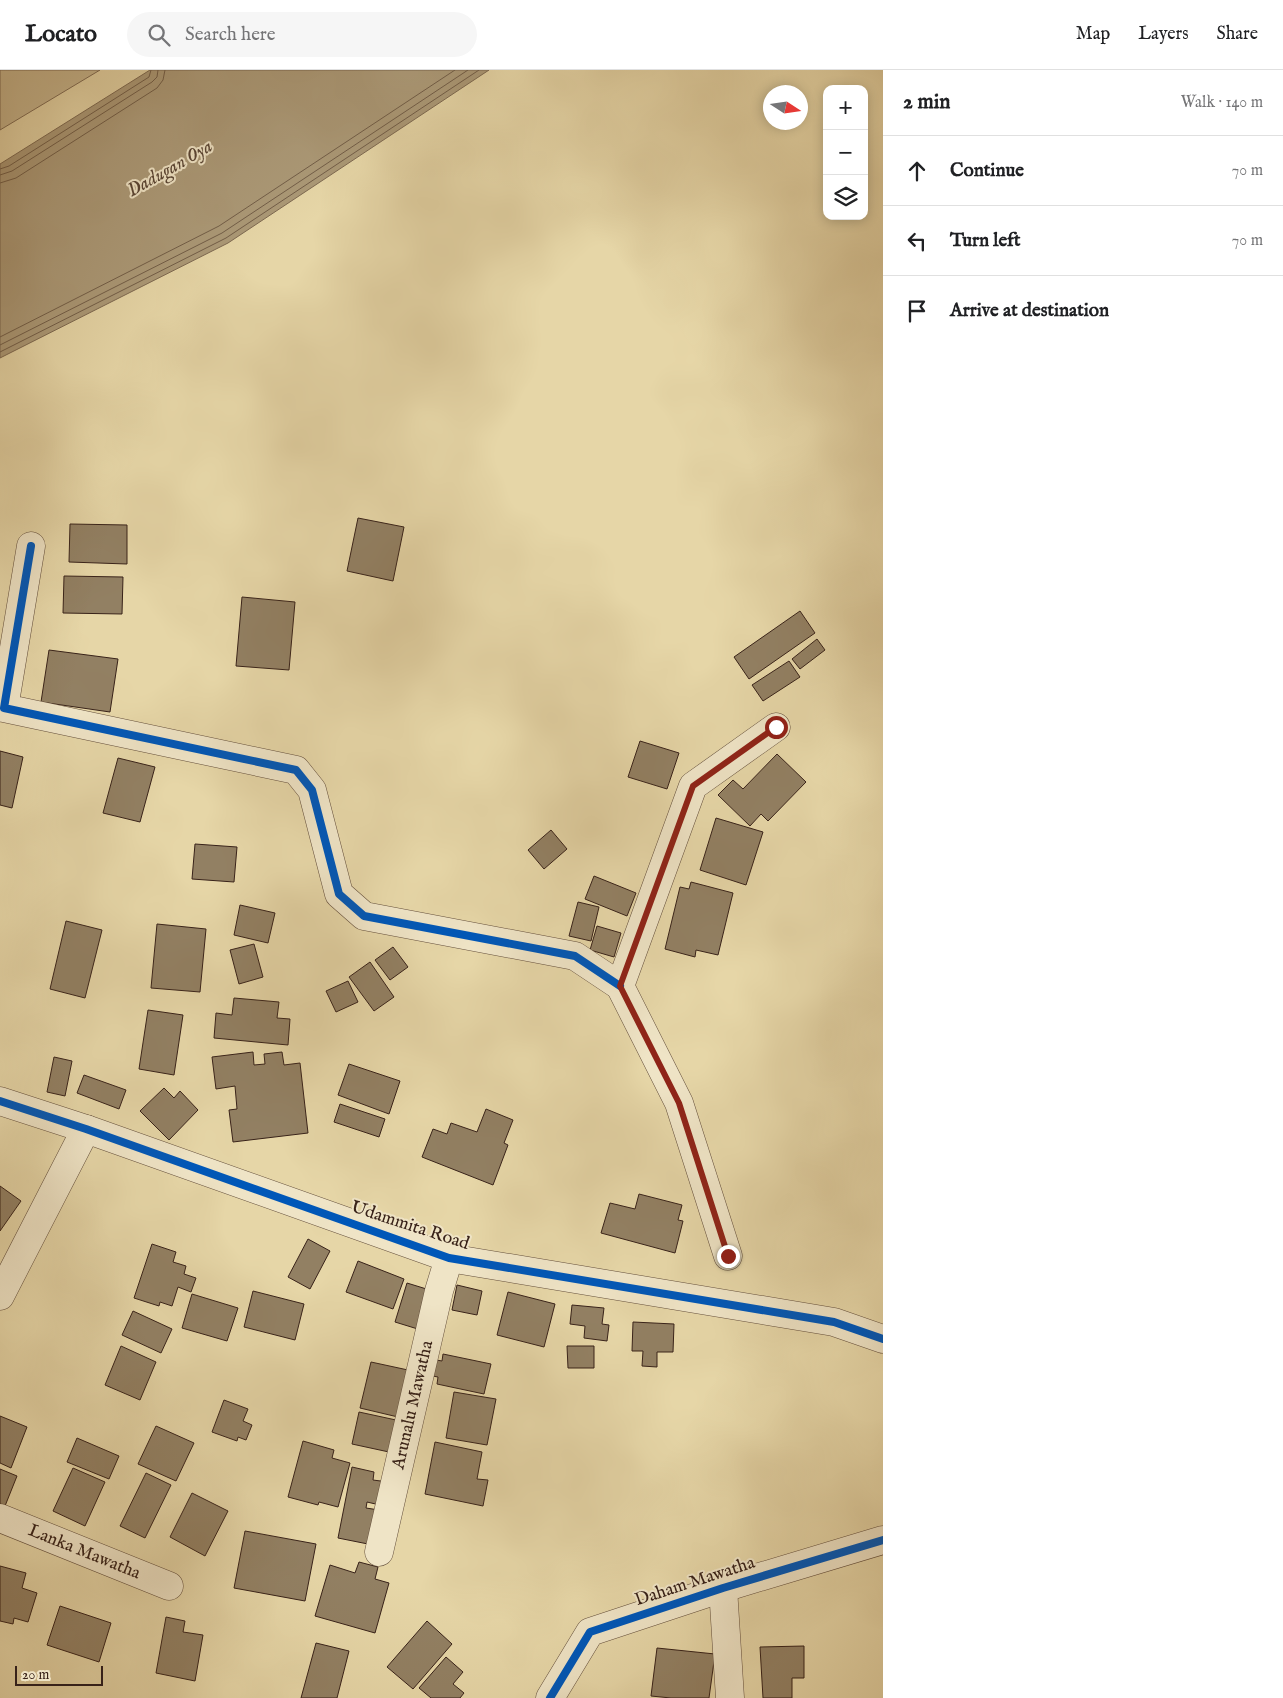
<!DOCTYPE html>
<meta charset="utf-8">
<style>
:root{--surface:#fff;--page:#f6f6f6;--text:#202124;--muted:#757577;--line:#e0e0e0}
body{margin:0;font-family:"IM FELL English",serif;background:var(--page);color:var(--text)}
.controls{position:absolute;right:15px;top:15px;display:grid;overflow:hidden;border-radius:10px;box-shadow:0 2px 12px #0003}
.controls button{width:45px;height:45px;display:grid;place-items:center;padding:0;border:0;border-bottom:1px solid var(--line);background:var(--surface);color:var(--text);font:25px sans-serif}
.compass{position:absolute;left:763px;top:15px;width:45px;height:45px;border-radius:50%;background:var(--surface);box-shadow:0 2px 12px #0003;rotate:102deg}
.scale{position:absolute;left:15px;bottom:12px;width:88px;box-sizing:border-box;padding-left:5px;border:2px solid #382219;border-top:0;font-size:14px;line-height:18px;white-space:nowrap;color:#382219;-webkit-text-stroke:4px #efe4c6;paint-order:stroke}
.stop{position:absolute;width:15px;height:15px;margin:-11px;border:4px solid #8f2418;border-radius:50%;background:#fff}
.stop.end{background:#8f2418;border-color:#fff;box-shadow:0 1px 5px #0008}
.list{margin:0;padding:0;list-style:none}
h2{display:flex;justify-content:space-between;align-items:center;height:65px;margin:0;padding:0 20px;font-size:21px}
h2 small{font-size:16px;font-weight:400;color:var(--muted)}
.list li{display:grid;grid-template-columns:32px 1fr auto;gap:15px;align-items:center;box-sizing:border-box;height:70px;padding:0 20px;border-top:1px solid var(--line)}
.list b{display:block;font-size:19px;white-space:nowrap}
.list em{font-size:16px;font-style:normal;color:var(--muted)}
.icon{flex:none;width:28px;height:28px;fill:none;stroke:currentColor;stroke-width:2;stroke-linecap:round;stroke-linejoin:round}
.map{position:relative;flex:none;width:883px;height:1628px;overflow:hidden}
header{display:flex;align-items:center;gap:30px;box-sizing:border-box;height:70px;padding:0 25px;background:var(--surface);border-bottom:1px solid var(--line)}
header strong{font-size:24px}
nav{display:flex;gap:28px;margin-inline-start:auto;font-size:18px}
.search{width:350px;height:45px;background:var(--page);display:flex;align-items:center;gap:12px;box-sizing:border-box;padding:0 18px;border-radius:28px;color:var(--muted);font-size:19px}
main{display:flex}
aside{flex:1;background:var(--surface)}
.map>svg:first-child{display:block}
</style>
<header>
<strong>Locato</strong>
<div class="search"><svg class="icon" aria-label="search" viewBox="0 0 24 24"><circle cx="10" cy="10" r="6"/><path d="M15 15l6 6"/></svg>Search here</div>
<nav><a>Map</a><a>Layers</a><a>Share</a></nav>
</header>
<main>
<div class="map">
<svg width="883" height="1628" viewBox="0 0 883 1628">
<rect width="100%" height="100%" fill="#e6d6a7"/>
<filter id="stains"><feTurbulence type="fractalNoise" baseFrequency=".004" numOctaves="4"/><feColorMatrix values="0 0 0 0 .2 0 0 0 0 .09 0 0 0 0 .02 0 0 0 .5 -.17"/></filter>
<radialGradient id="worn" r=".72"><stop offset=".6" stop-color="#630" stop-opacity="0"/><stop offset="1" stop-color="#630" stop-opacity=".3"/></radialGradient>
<path fill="#c8b78f" stroke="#806c54" d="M0,0h100l-100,60z"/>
<path fill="#ab9977" stroke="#7d6951" d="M150,0h339l-261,173 -228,115v-194z"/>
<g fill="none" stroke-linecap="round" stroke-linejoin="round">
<g stroke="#725e48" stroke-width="1">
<path d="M0,99l9,-3 140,-89 2,-7"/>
<path d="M0,105l12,-4 140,-89 5,-5 1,-7"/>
<path d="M0,113l16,-5 141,-90 6,-8 2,-10"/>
<path d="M0,267l219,-111 236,-156"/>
<path d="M0,275l222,-112 246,-163"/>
<path d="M0,282l226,-114 253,-168"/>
</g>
</g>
<g fill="#928063" stroke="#382219">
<path d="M358,448l46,9 -11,54 -46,-10z"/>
<path d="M70,454l57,1v39l-58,-2z"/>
<path d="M64,506l59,1 -1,37 -59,-1z"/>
<path d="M242,527l53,5 -6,68 -53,-4z"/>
<path d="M800,541l15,22 -66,46 -15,-22z"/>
<path d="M817,569l8,11 -25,19 -8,-10z"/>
<path d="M49,580l69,9 -8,53 -69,-10z"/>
<path d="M789,591l11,16 -37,24 -11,-16z"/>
<path d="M640,671l39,12 -12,36 -39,-12z"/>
<path d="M0,681l23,6 -11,51 -12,-3z"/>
<path d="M777,684l29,28 -38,39 -7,-7 -11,12 -32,-31 15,-15 10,9z"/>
<path d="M118,688l37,9 -15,55 -37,-9z"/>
<path d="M716,748l47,14 -17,53 -46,-15z"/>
<path d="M551,760l16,19 -23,20 -16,-19z"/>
<path d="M195,774l42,3 -3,35 -42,-3z"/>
<path d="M594,806l42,17 -9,23 -42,-17z"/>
<path d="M691,812l42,11 -15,62 -22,-5 -1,7 -30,-8 15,-62 9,2z"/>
<path d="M578,832l21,5 -8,34 -22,-5z"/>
<path d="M240,835l35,8 -7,30 -34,-8z"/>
<path d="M66,851l36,9 -17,68 -35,-9z"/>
<path d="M157,854l49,5 -6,63 -49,-4z"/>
<path d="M597,856l24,7 -7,24 -24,-7z"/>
<path d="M254,874l9,33 -24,7 -9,-34z"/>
<path d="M393,877l15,20 -18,13 -15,-20z"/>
<path d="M370,892l24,35 -20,14 -25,-34z"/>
<path d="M348,911l10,21 -22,10 -10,-21z"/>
<path d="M234,928l45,4 -2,16 13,1 -2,26 -74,-7 2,-25 16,2z"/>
<path d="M148,940l35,5 -9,60 -35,-6z"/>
<path d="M253,982l1,13 11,-1 -1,-10 18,-2 2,13 16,-2 8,70 -75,9 -4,-32 8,-1 -2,-23 -19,3 -4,-32z"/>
<path d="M54,987l18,4 -7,35 -18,-4z"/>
<path d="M349,994l51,17 -11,33 -51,-19z"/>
<path d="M84,1005l42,15 -7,19 -42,-16z"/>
<path d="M164,1018l10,10 6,-7 18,19 -29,30 -29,-29z"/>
<path d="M340,1034l45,15 -6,18 -45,-15z"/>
<path d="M486,1039l27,11 -9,23 4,2 -15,40 -71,-28 11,-28 14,5 4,-11 26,9z"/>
<path d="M0,1116l21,15 -21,30z"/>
<path d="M639,1124l43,11 -4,15 5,1 -8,32 -74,-20 9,-30 25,6z"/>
<path d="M308,1169l22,12 -20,38 -22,-12z"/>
<path d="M152,1174l24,8 -3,10 13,4 -2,8 12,4 -5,14 -13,-5 -6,19 -12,-4 -1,4 -25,-8z"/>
<path d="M358,1191l46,18 -11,30 -47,-17z"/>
<path d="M407,1213l26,8 -12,39 -26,-8z"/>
<path d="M457,1215l25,6 -5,24 -25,-5z"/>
<path d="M253,1221l51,13 -9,36 -51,-13z"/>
<path d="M508,1222l47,12 -11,43 -47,-12z"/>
<path d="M192,1224l46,14 -11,33 -45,-13z"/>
<path d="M572,1235l32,3 -2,16 7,1 -2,16 -23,-3 1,-12 -15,-2z"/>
<path d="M133,1241l39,18 -11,24 -39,-18z"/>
<path d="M633,1252l41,2 -1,28h-16v15l-15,-1 1,-15h-11z"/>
<path d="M121,1276l35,16 -16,38 -35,-15z"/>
<path d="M567,1276h27v22h-26z"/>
<path d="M443,1284l48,10 -7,30 -47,-10 1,-7 -11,-2 4,-16 11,2z"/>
<path d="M371,1292l37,8 -10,47 -38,-9z"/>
<path d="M454,1322l42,7 -9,46 -41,-7z"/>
<path d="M224,1330l24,9 -5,12 9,4 -6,15 -8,-3 -1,4 -25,-9z"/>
<path d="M359,1342l37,8 -7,32 -37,-8z"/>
<path d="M0,1346l27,11 -16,41 -11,-5z"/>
<path d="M156,1356l38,17 -18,38 -38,-17z"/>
<path d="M77,1368l42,18 -10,23 -42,-17z"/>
<path d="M303,1371l31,9 -2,8 18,5 -12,44 -19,-5 -1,3 -30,-8z"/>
<path d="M435,1372l47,10 -5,27 11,1 -5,26 -58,-12z"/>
<path d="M352,1397l22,5 -1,8 15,2 -4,24 -17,-4 -1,6 13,2 -6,35 -35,-7z"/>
<path d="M73,1398l32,14 -20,44 -32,-15z"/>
<path d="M0,1399l17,7 -12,30 -5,-2z"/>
<path d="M146,1403l25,12 -26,53 -25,-12z"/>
<path d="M192,1423l36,18 -23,45 -35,-19z"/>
<path d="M245,1461l71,13 -11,57 -71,-13z"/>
<path d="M359,1492l19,5 -3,12 14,4 -14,50 -60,-17 15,-51 25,8z"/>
<path d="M0,1496l26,7 -4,15 15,5 -9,29 -14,-4 -1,6 -13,-3z"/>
<path d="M60,1536l51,17 -12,39 -52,-17z"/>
<path d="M166,1547l19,4 -2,11 20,3 -8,46 -39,-8z"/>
<path d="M427,1551l25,23 -39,45 -26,-22z"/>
<path d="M316,1573l33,8 -12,47h-36z"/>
<path d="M804,1576v32h-12v20h-29l-3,-51z"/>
<path d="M657,1578l58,6 -6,44h-38l-20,-2z"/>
<path d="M446,1587l17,15 -10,12 11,9 -4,5h-29l-12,-10z"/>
</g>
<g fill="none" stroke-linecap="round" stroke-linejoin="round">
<g stroke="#644f3c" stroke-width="29">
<g id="minor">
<path d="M31,476l-27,162 292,62 16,20 27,104 25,22 211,40 45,30"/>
<path d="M0,1031l86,28 363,129 385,64 49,17"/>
<path d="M728,1186l-49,-153 -59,-117 73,-200 83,-59"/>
<path d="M0,1226l86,-167"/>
<path id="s1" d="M0,1448l169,68"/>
<path id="s2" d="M379,1482l60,-261 10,-33"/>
<path d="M723,1518l7,110"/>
<path d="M550,1628l40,-66 133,-44 160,-48"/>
</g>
</g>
<use href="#minor" stroke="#efe4c6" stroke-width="28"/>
<g stroke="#efe4c6" stroke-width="11">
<g id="cycleway">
<path d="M31,476l-27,162 292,62 16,20 27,104 25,22 211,40 45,30"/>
<path d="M0,1031l86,28 363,129 385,64 49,17"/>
<path d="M550,1628l40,-66 133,-44 160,-48"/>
</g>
</g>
<use href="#cycleway" stroke="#0057b8" stroke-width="8"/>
</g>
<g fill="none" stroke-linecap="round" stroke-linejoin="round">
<path stroke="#8f2418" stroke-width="6" d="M728,1186l-49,-153 -59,-117 73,-200 83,-59"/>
</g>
<g text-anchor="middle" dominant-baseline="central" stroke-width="4" stroke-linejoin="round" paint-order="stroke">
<g font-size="18" fill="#382219" stroke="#efe4c6">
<text transform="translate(410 1156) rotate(18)">Udammita Road</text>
<text stroke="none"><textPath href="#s2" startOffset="151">Arunalu Mawatha</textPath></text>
<text stroke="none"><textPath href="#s1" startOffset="91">Lanka Mawatha</textPath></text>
<text transform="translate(695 1512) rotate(-18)">Daham Mawatha</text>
</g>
<g font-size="19" font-style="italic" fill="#5a4635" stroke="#efe4c6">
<text transform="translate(170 99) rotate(-30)">Dadugan Oya</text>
</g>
</g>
<rect width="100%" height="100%" filter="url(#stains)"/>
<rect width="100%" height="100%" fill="url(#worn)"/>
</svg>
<div class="controls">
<button>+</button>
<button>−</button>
<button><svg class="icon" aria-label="layers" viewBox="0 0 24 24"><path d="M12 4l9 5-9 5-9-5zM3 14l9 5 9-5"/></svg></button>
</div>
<svg class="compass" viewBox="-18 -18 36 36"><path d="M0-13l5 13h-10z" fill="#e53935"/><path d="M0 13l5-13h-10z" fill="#757577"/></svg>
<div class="scale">20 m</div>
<div class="stop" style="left:776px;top:657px"></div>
<div class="stop end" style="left:728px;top:1186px"></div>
</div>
<aside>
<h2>2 min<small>Walk · 140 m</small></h2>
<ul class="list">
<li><svg class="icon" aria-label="ahead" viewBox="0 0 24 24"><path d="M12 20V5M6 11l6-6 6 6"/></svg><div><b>Continue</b></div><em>70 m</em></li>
<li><svg class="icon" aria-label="left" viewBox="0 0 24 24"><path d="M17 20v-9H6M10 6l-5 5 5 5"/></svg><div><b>Turn left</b></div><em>70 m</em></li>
<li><svg class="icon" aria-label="arrive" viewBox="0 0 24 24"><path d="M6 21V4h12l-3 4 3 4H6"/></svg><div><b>Arrive at destination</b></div></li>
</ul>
</aside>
</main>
